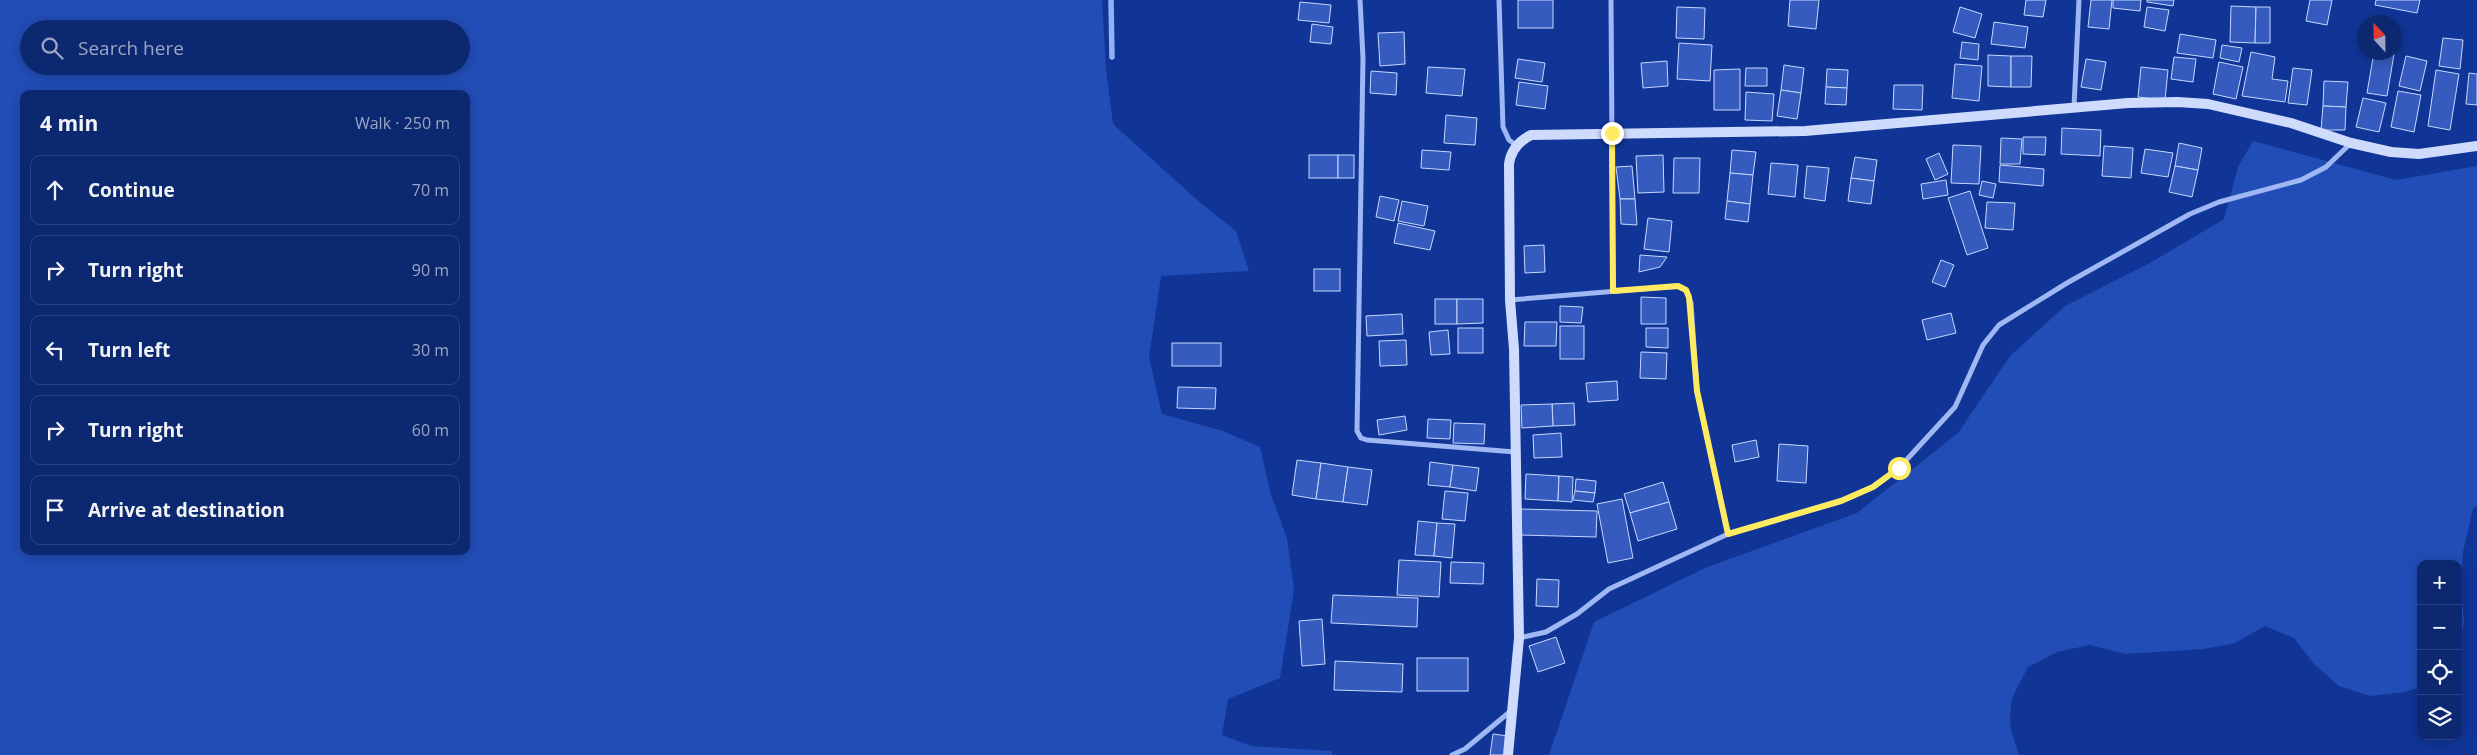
<!DOCTYPE html>
<meta charset="utf-8">
<style>
:root{--surface:#0c2870;--page:#153075;--text:#f1f3f6;--muted:#9aa6c3;--line:#2c4483}
body{margin:0;font-family:"Open Sans",sans-serif;background:var(--page);color:var(--text)}
.controls{position:absolute;right:15px;bottom:15px;display:grid;overflow:hidden;border-radius:10px;box-shadow:0 2px 12px #0003}
.controls button{width:45px;height:45px;display:grid;place-items:center;padding:0;border:0;border-bottom:1px solid var(--line);background:var(--surface);color:var(--text);font:25px sans-serif}
.compass{position:absolute;left:2357px;top:15px;width:45px;height:45px;border-radius:50%;background:var(--surface);box-shadow:0 2px 12px #0003;rotate:338deg}
.stop{position:absolute;width:15px;height:15px;margin:-11px;border:4px solid #ffeb62;border-radius:50%;background:#fff}
.stop.end{background:#ffeb62;border-color:#fff;box-shadow:0 1px 5px #0008}
.list{margin:0;padding:0;list-style:none}
h2{display:flex;justify-content:space-between;align-items:center;height:65px;margin:0;padding:0 20px;font-size:21px}
h2 small{font-size:16px;font-weight:400;color:var(--muted)}
.list li{display:grid;grid-template-columns:32px 1fr auto;gap:15px;align-items:center;box-sizing:border-box;height:70px;margin:0 10px 10px;padding:0 10px;border:1px solid var(--line);border-radius:10px}
.list b{display:block;font-size:19px;white-space:nowrap}
.list em{font-size:16px;font-style:normal;color:var(--muted)}
.icon{flex:none;width:28px;height:28px;fill:none;stroke:currentColor;stroke-width:2;stroke-linecap:round;stroke-linejoin:round}
.map{position:relative;flex:none;width:2477px;height:755px;overflow:hidden}
.search{position:absolute;background:var(--surface);box-shadow:0 2px 12px #0003;left:20px;top:20px;width:450px;height:55px;display:flex;align-items:center;gap:12px;box-sizing:border-box;padding:0 18px;border-radius:28px;color:var(--muted);font-size:19px}
.panel{position:absolute;background:var(--surface);box-shadow:0 2px 12px #0003;left:20px;top:90px;width:450px;height:465px;border-radius:10px}
.map>svg:first-child{display:block}
</style>
<div class="map">
<svg width="2477" height="755" viewBox="0 0 2477 755">
<rect width="100%" height="100%" fill="#103596"/>
<g fill="#224db6" fill-rule="evenodd">
<path d="M0,0h1102l4,69 7,55 83,75 40,32 13,40 -88,5 -12,81 13,57 61,17 37,16 11,48 16,43 7,52 -14,88 -52,21 -6,36 29,11 81,5v4h-1332zM29,29h432v37h-432zM24,94h442v457h-442z"/>
<path d="M2253,141l143,39 81,-14v339l-4,4 -10,43 -2,33 3,36 -3,18 -3,5v-80h-37v123l-16,5 -35,4 -31,-10 -25,-22 -20,-26 -29,-12 -30,17 -31,6 -79,5 -35,-9 -33,7 -29,15 -16,31 -2,16 1,17 8,24h-470l45,-133 111,-54 152,-55 101,-80 52,-77 55,-50 85,-43 74,-44 14,-52z"/>
</g>
<g fill="none" stroke-linecap="round" stroke-linejoin="round">
<path stroke="#90b0f8" stroke-width="5.5" d="M1111,0l1,57"/>
</g>
<g fill="#345bbd" stroke="#c7d7fe">
<rect x="1518" y="0" width="35" height="28"/>
<path d="M1790,0h29l-3,29 -28,-3z"/>
<path d="M2026,0h20l-3,17 -19,-2z"/>
<path d="M2091,0h21l-3,29 -21,-2z"/>
<path d="M2113,0h28l-1,11 -27,-3z"/>
<path d="M2147,0h27l-1,6 -26,-4z"/>
<path d="M2310,0h22l-5,25 -21,-4z"/>
<path d="M2376,0h44l-3,13 -42,-8z"/>
<path d="M1300,2l31,3 -2,18 -31,-3z"/>
<path d="M2231,6l25,1 -1,36 -25,-1z"/>
<path d="M1677,7l28,1 -1,31 -28,-1z"/>
<path d="M1960,7l22,7 -7,24 -22,-6z"/>
<path d="M2147,7l22,3 -4,21 -21,-4z"/>
<path d="M2256,7h14v36h-15z"/>
<path d="M1994,22l34,5 -3,21 -34,-4z"/>
<path d="M1312,24l21,3 -2,17 -21,-2z"/>
<path d="M1404,32l1,32 -25,2 -2,-33z"/>
<path d="M2180,34l36,6 -3,18 -36,-5z"/>
<path d="M2443,38l20,2 -3,29 -21,-3z"/>
<path d="M1962,42l17,2 -1,16 -18,-2z"/>
<path d="M1679,43l33,2 -2,36 -33,-2z"/>
<path d="M2222,45l20,3 -3,14 -19,-4z"/>
<path d="M2251,52l24,5 -3,22 16,2 -3,21 -43,-6z"/>
<path d="M2374,52l20,2 -7,42 -20,-3z"/>
<path d="M1988,55l23,1v31l-23,-1z"/>
<path d="M2011,56h21l-1,31h-20z"/>
<path d="M2406,56l21,5 -7,30 -21,-5z"/>
<path d="M2174,57l22,2 -3,23 -22,-3z"/>
<path d="M1518,59l27,4 -3,19 -27,-4z"/>
<path d="M2086,59l20,3 -5,28 -20,-3z"/>
<path d="M1667,61l1,25 -25,2 -2,-25z"/>
<path d="M2219,62l24,5 -7,32 -23,-5z"/>
<path d="M1955,64l27,2 -3,35 -27,-3z"/>
<path d="M1784,65l20,3 -3,25 -20,-3z"/>
<path d="M1428,67l37,2 -3,27 -36,-3z"/>
<path d="M2141,67l27,3 -3,30 -27,-3z"/>
<path d="M1746,68h21v18h-22z"/>
<path d="M2293,68l19,2 -5,35 -19,-2z"/>
<path d="M1740,69v41h-26v-40z"/>
<path d="M1827,69l21,1 -1,18 -21,-1z"/>
<path d="M2436,70l23,4 -9,56 -22,-4z"/>
<path d="M1371,71l26,2 -1,22 -26,-2z"/>
<path d="M2469,73l8,1v31l-11,-1z"/>
<path d="M2324,81l24,1 -2,25 -23,-1z"/>
<path d="M1519,82l29,4 -3,23 -29,-4z"/>
<path d="M1894,85h29l-1,25 -29,-1z"/>
<path d="M1826,87l21,1 -1,17 -21,-1z"/>
<path d="M1781,90l20,3 -4,26 -20,-3z"/>
<path d="M2398,91l23,4 -7,37 -23,-5z"/>
<path d="M1746,92l28,2 -2,27 -27,-1z"/>
<path d="M2363,98l23,5 -7,29 -23,-5z"/>
<path d="M2323,106l23,1 -1,23h-24z"/>
<path d="M1446,115l31,3 -2,27 -31,-2z"/>
<path d="M2062,128l39,2 -1,26 -39,-2z"/>
<path d="M2023,137h23l-1,18 -22,-1z"/>
<path d="M2001,138l21,1 -2,25h-20z"/>
<path d="M2179,143l23,5 -4,22 -23,-4z"/>
<path d="M1953,145l28,1 -2,38 -28,-1z"/>
<path d="M2104,146l29,2 -2,30 -29,-2z"/>
<path d="M2145,149l28,4 -5,24 -27,-4z"/>
<path d="M1422,150l29,2 -2,18 -28,-2z"/>
<path d="M1732,150l24,2 -3,23 -23,-2z"/>
<path d="M1939,153l9,21 -13,6 -9,-21z"/>
<rect x="1309" y="155" width="29" height="23"/>
<rect x="1338" y="155" width="16" height="23"/>
<path d="M1663,155l1,37 -26,1 -2,-37z"/>
<path d="M1855,157l22,3 -3,21 -23,-3z"/>
<path d="M1674,158h26l-1,35h-26z"/>
<path d="M1771,163l27,2 -3,32 -27,-3z"/>
<path d="M2000,165l44,4 -1,17 -44,-4z"/>
<path d="M1632,166l3,33h-15l-4,-32z"/>
<path d="M1807,166l22,2 -4,33 -21,-3z"/>
<path d="M2175,166l23,4 -6,27 -23,-5z"/>
<path d="M1730,173l23,2 -3,29 -23,-3z"/>
<path d="M1851,178l23,3 -3,23 -23,-3z"/>
<path d="M1946,180l2,15 -25,4 -2,-15z"/>
<path d="M1982,181l14,3 -3,14 -14,-3z"/>
<path d="M1970,191l18,57 -21,7 -19,-57z"/>
<path d="M1380,196l19,4 -5,21 -18,-4z"/>
<path d="M1620,199h15l2,26 -16,-1z"/>
<path d="M1402,201l26,5 -4,20 -26,-5z"/>
<path d="M1727,201l23,3 -2,18 -23,-3z"/>
<path d="M1987,202l28,1 -2,27 -28,-2z"/>
<path d="M1648,218l24,3 -3,31 -25,-3z"/>
<path d="M1398,223l37,8 -5,19 -36,-7z"/>
<path d="M1544,245l1,27 -20,1 -1,-27z"/>
<path d="M1640,255l27,2 -7,10 -21,5z"/>
<path d="M1941,260l13,5 -9,22 -13,-5z"/>
<rect x="1314" y="269" width="26" height="22"/>
<path d="M1641,297l25,1v26h-25z"/>
<rect x="1435" y="299" width="22" height="25"/>
<path d="M1457,299h26v24l-26,1z"/>
<path d="M1560,306l23,1 -2,16 -21,-1z"/>
<path d="M1951,313l5,20 -29,7 -5,-20z"/>
<path d="M1402,314l1,20 -36,2 -1,-20z"/>
<path d="M1525,322h32l-1,24h-32z"/>
<rect x="1560" y="326" width="24" height="33"/>
<rect x="1458" y="328" width="25" height="25"/>
<path d="M1646,328h22v20l-22,-1z"/>
<path d="M1448,330l2,24 -19,1 -2,-23z"/>
<path d="M1406,340l1,25 -27,1 -1,-25z"/>
<rect x="1172" y="343" width="49" height="23"/>
<path d="M1641,352l26,1 -1,26 -26,-1z"/>
<path d="M1617,381l1,19 -30,2 -2,-19z"/>
<path d="M1178,387l38,1 -1,21 -38,-1z"/>
<path d="M1574,403l1,22 -22,1 -1,-22z"/>
<path d="M1552,404l1,22 -31,2 -1,-23z"/>
<path d="M1405,416l2,14 -28,5 -2,-15z"/>
<path d="M1428,419l23,1 -1,19 -23,-1z"/>
<path d="M1454,423l31,1 -1,20 -31,-1z"/>
<path d="M1561,433l1,24 -28,1 -1,-23z"/>
<path d="M1756,440l3,17 -24,5 -3,-17z"/>
<path d="M1779,444l29,2 -2,37 -29,-2z"/>
<path d="M1297,460l24,3 -5,36 -24,-4z"/>
<path d="M1430,462l23,3 -3,22 -22,-2z"/>
<path d="M1321,463l27,4 -5,35 -27,-3z"/>
<path d="M1453,465l26,3 -3,23 -26,-4z"/>
<path d="M1348,467l24,3 -5,35 -24,-3z"/>
<path d="M1526,474l33,2 -1,25 -33,-2z"/>
<path d="M1559,476l14,1 -1,25 -14,-1z"/>
<path d="M1576,479l20,2 -1,12 -20,-2z"/>
<path d="M1663,482l6,20 -39,11 -6,-19z"/>
<path d="M1445,491l23,2 -3,28 -23,-2z"/>
<path d="M1575,491l20,2 -2,9 -20,-2z"/>
<path d="M1622,499l11,59 -25,5 -11,-59z"/>
<path d="M1669,502l8,27 -39,12 -8,-28z"/>
<path d="M1521,509l76,2 -1,26 -76,-2z"/>
<path d="M1418,521l19,2 -3,33 -19,-1z"/>
<path d="M1437,523l18,1 -3,34 -18,-2z"/>
<path d="M1399,560l42,2 -2,35 -42,-2z"/>
<path d="M1451,562l33,1 -1,21 -33,-1z"/>
<path d="M1537,579l22,1 -1,27 -22,-1z"/>
<path d="M1333,595l85,3 -1,29 -86,-4z"/>
<path d="M1322,619l3,45 -23,2 -3,-45z"/>
<path d="M1556,637l9,26 -27,9 -9,-26z"/>
<rect x="1417" y="658" width="51" height="33"/>
<path d="M1335,661l68,3 -1,28 -68,-2z"/>
<path d="M1493,734l15,2 -2,19h-16z"/>
</g>
<g fill="none" stroke-linecap="round" stroke-linejoin="round">
<g stroke="#9fb8f4" stroke-width="5">
<path d="M1360,0l3,58 -6,373 4,7 6,2 148,12"/>
<path d="M1499,0l4,127 6,13 7,5"/>
<path d="M1611,0l2,291"/>
<path d="M2074,107l5,-107"/>
<path d="M1510,300l168,-14 8,4 5,13 6,88 31,143"/>
<path d="M1519,638l27,-6 31,-18 32,-25 119,-55 113,-33 32,-14 26,-19 56,-61 28,-62 16,-20 68,-42 123,-69 29,-12 82,-22 25,-13 25,-24"/>
<path d="M1452,755l13,-6 47,-39"/>
</g>
<path stroke="#cfdbfd" stroke-width="10" d="M1508,755l11,-117 -5,-289 -4,-49 -1,-136c2,-14 10,-23 22,-29l274,-4 323,-28 50,-1 30,2 83,19 60,20 40,9 28,2 58,-8"/>
</g>
<g fill="none" stroke-linecap="round" stroke-linejoin="round">
<path stroke="#ffeb62" stroke-width="6" d="M1612,133l1,158 65,-5 8,4 3,7 8,94 31,143 113,-33 32,-14 26,-19"/>
</g>
</svg>
<div class="controls">
<button>+</button>
<button>−</button>
<button><svg class="icon" aria-label="locate" viewBox="0 0 24 24"><circle cx="12" cy="12" r="6"/><path d="M12 2v4M12 18v4M2 12h4M18 12h4"/></svg></button>
<button><svg class="icon" aria-label="layers" viewBox="0 0 24 24"><path d="M12 4l9 5-9 5-9-5zM3 14l9 5 9-5"/></svg></button>
</div>
<svg class="compass" viewBox="-18 -18 36 36"><path d="M0-13l5 13h-10z" fill="#e53935"/><path d="M0 13l5-13h-10z" fill="#9aa6c3"/></svg>
<div class="stop" style="left:1899px;top:468px"></div>
<div class="stop end" style="left:1612px;top:133px"></div>
<div class="search"><svg class="icon" aria-label="search" viewBox="0 0 24 24"><circle cx="10" cy="10" r="6"/><path d="M15 15l6 6"/></svg>Search here</div>
<section class="panel">
<h2>4 min<small>Walk · 250 m</small></h2>
<ul class="list">
<li><svg class="icon" aria-label="ahead" viewBox="0 0 24 24"><path d="M12 20V5M6 11l6-6 6 6"/></svg><div><b>Continue</b></div><em>70 m</em></li>
<li><svg class="icon" aria-label="right" viewBox="0 0 24 24"><path d="M7 20v-9h11M14 6l5 5-5 5"/></svg><div><b>Turn right</b></div><em>90 m</em></li>
<li><svg class="icon" aria-label="left" viewBox="0 0 24 24"><path d="M17 20v-9H6M10 6l-5 5 5 5"/></svg><div><b>Turn left</b></div><em>30 m</em></li>
<li><svg class="icon" aria-label="right" viewBox="0 0 24 24"><path d="M7 20v-9h11M14 6l5 5-5 5"/></svg><div><b>Turn right</b></div><em>60 m</em></li>
<li><svg class="icon" aria-label="arrive" viewBox="0 0 24 24"><path d="M6 21V4h12l-3 4 3 4H6"/></svg><div><b>Arrive at destination</b></div></li>
</ul>
</section>
</div>
